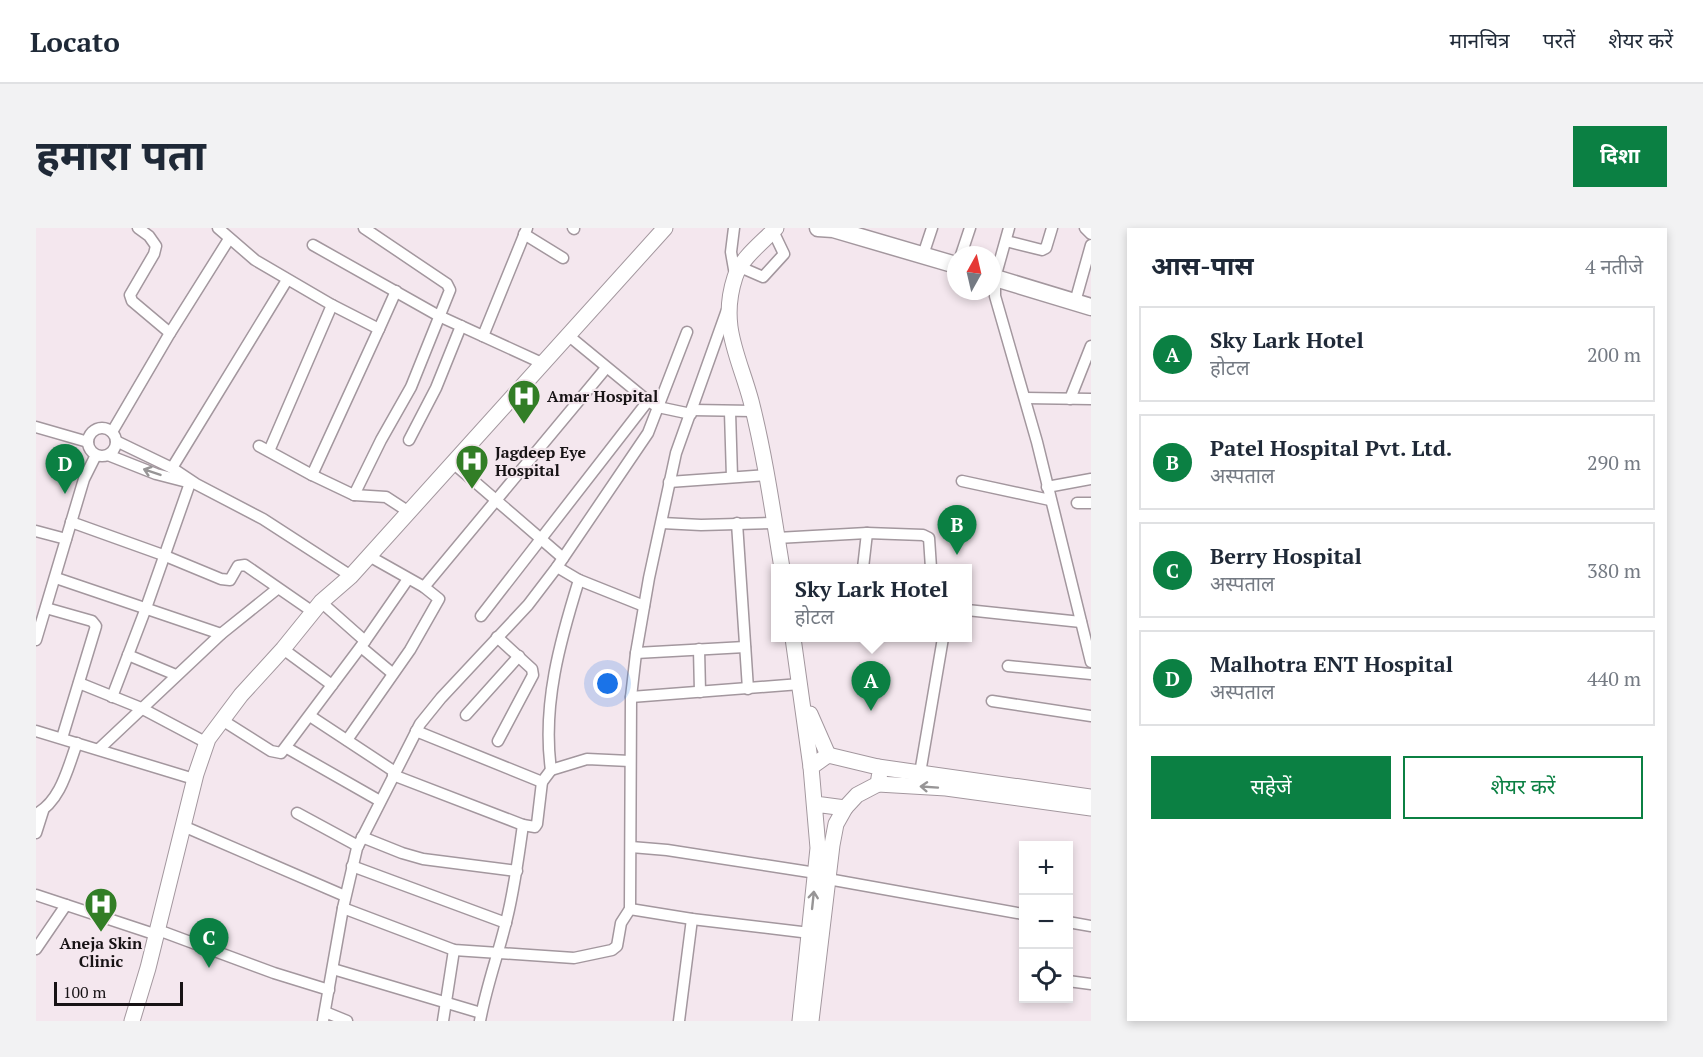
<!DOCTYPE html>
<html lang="hi">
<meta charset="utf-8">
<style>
:root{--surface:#fff;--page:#f2f2f3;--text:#1f2937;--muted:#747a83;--line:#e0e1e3;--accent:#0b8043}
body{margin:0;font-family:"PT Serif","Noto Sans Devanagari",serif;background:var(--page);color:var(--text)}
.controls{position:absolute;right:18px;bottom:18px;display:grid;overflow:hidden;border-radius:0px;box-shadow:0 3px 9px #0003}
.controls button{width:54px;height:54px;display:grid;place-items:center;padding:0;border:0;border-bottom:2px solid var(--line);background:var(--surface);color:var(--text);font:30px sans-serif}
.compass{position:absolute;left:911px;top:18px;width:54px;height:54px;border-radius:50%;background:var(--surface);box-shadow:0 3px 9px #0003;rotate:8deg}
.scale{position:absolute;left:18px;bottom:15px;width:129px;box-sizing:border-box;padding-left:6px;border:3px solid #171315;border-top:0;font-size:16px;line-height:21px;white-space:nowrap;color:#171315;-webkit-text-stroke:4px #f4e7ee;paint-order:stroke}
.you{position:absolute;left:572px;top:456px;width:21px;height:21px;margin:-15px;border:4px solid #fff;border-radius:50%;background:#1a73e8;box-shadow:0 0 0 9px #1a73e833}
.badge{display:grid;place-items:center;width:39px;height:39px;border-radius:50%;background:var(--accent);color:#fff;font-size:20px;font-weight:700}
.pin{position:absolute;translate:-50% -50px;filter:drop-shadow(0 2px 3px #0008)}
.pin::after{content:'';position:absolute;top:32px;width:21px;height:18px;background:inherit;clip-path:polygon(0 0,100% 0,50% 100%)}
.popup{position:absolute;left:735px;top:336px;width:201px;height:78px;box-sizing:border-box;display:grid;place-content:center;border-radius:0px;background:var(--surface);filter:drop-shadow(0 2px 4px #0005);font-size:20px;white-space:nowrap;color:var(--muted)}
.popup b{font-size:22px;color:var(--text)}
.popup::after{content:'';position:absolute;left:50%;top:100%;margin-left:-12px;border:12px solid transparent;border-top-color:var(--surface)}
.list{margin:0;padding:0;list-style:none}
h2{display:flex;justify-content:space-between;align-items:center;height:78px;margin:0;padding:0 24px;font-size:26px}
h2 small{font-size:20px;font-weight:400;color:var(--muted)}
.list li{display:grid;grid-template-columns:39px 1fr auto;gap:18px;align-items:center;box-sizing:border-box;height:96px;margin:0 12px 12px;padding:0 12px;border:2px solid var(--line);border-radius:0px}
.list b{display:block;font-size:22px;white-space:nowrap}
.list p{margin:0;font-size:20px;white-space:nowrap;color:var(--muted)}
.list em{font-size:20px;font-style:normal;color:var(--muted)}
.actions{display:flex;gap:12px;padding:18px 24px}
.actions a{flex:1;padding:14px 0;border:2px solid var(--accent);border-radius:0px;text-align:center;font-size:21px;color:var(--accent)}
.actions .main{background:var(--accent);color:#fff}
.icon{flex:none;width:33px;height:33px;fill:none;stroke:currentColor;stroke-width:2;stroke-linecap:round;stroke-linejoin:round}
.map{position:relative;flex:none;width:1055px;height:793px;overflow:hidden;border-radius:0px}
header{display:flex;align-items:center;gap:36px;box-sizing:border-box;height:84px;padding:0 30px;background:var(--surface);border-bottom:2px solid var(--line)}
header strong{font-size:28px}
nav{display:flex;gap:33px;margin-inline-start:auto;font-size:21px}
.intro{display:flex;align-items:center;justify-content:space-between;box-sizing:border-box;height:144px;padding:0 36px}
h1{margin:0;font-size:42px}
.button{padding:15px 27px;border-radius:0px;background:var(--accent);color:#fff;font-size:21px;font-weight:700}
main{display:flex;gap:36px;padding:0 36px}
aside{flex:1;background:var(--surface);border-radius:0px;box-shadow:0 3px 9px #0003}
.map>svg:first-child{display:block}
</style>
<header>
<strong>Locato</strong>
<nav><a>मानचित्र</a><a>परतें</a><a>शेयर करें</a></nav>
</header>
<div class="intro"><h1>हमारा पता</h1><a class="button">दिशा</a></div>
<main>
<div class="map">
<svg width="1055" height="793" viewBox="0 0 1055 793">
<rect width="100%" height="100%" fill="#f4e7ee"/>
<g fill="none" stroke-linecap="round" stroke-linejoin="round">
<g stroke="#a3979e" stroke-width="13">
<g id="street">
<path d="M102,0l11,8 7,10 -2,8 -24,41 2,6 38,32"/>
<path d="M182,0l37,32 77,45 47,24 -67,146"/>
<path d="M537,0l1,1"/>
<path d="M698,0l-3,24 4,23"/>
<path d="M973,0l-14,50v18l42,146 54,220"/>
<path d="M1049,0l6,6"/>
<path d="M488,6l39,24"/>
<path d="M970,13l36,9 4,-2 6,-20"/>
<path d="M277,17l126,71 105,48"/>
<path d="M887,27l9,-27"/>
<path d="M925,27l9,-27"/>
<path d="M704,39l23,10 21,-23 -11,-23"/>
<path d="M1039,74l16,-57"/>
<path d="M343,101l17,-38"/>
<path d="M447,108l44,-108"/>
<path d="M533,108l79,65 10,6 33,7"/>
<path d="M989,170l66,1"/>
<path d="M1034,171l21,-53"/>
<path d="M656,182l61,1"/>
<path d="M694,184l2,65"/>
<path d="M0,199l52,15"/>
<circle cx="66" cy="214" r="14"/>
<path d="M76,204l58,-99 59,-94"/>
<path d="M373,212l27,-52 25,-62"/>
<path d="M80,213l56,27 24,16 67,35 88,57"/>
<path d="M223,218l53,29 42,20 32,2 23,15"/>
<path d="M233,223l63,-146"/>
<path d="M72,227l48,19 31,8"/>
<path d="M417,235l110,95"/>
<path d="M136,240l115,-188"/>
<path d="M926,253l88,19"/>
<path d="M633,254l97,-7"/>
<path d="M1011,259l44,-8"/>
<path d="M318,267l27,-55 30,-53 39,-97 -3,-6 -83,-56"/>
<path d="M1041,275h14"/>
<path d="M35,294l92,33 58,24 9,1 8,-14 7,-1 68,47"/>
<path d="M626,295l39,2 74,-2"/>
<path d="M701,295l11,166"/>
<path d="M0,303l30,8"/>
<path d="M741,310l90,-5 56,2 6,3 2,30"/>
<path d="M521,339l22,13 65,26"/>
<path d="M827,340l4,-35"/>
<path d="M20,350l165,56"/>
<path d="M543,352c-19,61 -37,125 -28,190l36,-11 43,2"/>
<path d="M388,359l182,-219"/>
<path d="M285,374l44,39"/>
<path d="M10,380l46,13 4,5 -34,112"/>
<path d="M931,382l114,12"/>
<path d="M445,388l167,-215"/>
<path d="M461,409l35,32 1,6 -35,66"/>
<path d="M0,412l48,-161 12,-24"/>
<path d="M325,419l31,26"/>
<path d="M247,421l49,36"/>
<path d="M663,421l1,43"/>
<path d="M600,425l109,-6"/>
<path d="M92,427l48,20"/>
<path d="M972,438l83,8"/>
<path d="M43,455l62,25 66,35"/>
<path d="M76,469l34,-89 44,-125"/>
<path d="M595,469l169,-13"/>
<path d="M956,473l99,15"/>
<path d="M430,487l53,-59"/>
<path d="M274,488l85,56"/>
<path d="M186,492l49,31 10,2 84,-112 43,-62"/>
<path d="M0,503l158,48"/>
<path d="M380,503l126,51"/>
<path d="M311,512l63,-90 29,-51 -15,-12 -55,-31"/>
<path d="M251,520l93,53"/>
<path d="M63,521l122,-115 56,-45"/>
<path d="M884,545l23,-135"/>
<path d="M357,547l130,50 12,2 2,-3 5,-42 9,-12"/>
<path d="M261,585l61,33"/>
<path d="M0,586c25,-13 32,-47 41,-71"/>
<path d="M147,598l162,70"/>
<path d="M0,605l7,-22"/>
<path d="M326,609l40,16 21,6 94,12"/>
<path d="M595,619l36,3 149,23"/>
<path d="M316,638l154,57"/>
<path d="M792,651l195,35"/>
<path d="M0,667l121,40"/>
<path d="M307,680l111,42 120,8 38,-8 5,-4 4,-23 9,-14 1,-212 5,-44 13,-75 27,-125 51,-143"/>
<path d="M594,681l62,10 118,14"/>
<path d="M1032,694l23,4"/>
<path d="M122,702l116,43 55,17"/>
<path d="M0,721l30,-44"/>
<path d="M297,741l148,44"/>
<path d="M1032,753l23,3"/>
<path d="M289,784l22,9"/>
<path d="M287,793l20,-113 14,-60 63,-124 21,-26 87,-93 29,-38 91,-134 39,-101"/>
<path d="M407,793l11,-71"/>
<path d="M444,793c6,-33 17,-63 25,-95 9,-33 13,-67 18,-101"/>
<path d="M643,793l13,-102"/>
</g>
</g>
<g stroke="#a3979e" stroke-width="17">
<g id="secondary">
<path d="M740,0c-13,14 -35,30 -41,49 -16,49 4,79 16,124 14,55 22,112 31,167"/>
<path d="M757,410l18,129"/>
<path d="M774,486l18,41"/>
<path d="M842,539l213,30"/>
<path d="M842,556l68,4 145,20"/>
<path d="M96,793l16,-53 48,-194 12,-35 33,-44 42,-46 38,-47 30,-26 314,-348"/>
<path d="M764,793l18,-173 -7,-81 17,-12 50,12 2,5 -2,12 -21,11 -12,13 -30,-4"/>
<path d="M775,793l21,-176 4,-21 9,-16"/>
</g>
</g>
<g stroke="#a3979e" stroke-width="19">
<g id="primary">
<path d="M782,0l15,1 123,36"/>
<path d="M956,49l99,30"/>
</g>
</g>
<use href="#street" stroke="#fff" stroke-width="10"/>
<use href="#secondary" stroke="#fff" stroke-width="15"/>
<use href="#primary" stroke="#fff" stroke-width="16"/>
</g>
<defs><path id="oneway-shaft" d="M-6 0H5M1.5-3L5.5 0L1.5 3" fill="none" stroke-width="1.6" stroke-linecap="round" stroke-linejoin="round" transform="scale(1.5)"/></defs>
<g stroke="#979596">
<use href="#oneway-shaft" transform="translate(116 244) rotate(-161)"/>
<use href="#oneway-shaft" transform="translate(893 559) rotate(-176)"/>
<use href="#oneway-shaft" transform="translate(777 672) rotate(-84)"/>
</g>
<defs>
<g id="hospital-pin" transform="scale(1.725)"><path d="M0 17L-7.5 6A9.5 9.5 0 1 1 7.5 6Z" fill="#327e26" stroke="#f4e7ee"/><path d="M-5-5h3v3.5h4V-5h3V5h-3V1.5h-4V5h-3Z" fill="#fff"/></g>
</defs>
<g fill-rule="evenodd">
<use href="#hospital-pin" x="488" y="168"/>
<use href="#hospital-pin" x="436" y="233"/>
<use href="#hospital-pin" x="65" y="676"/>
</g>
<g text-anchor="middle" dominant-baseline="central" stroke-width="4.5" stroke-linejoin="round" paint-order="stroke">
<g font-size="16" font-weight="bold" fill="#171315" stroke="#f4e7ee" text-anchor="start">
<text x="511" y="168">Amar Hospital</text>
<text x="459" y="224">Jagdeep Eye<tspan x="459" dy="18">Hospital</tspan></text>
<text x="65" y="715" text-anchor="middle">Aneja Skin<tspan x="65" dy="18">Clinic</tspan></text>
</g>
</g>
</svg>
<div class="controls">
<button>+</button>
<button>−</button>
<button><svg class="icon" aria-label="locate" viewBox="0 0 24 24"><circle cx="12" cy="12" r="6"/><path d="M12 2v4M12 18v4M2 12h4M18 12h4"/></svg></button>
</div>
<svg class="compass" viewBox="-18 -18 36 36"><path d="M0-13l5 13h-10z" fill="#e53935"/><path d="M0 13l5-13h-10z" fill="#747a83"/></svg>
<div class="scale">100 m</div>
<div class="you"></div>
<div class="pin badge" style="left:835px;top:483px">A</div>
<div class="popup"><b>Sky Lark Hotel</b>होटल</div>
<div class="pin badge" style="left:921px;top:327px">B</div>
<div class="pin badge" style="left:173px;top:740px">C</div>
<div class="pin badge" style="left:29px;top:266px">D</div>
</div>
<aside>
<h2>आस-पास<small>4 नतीजे</small></h2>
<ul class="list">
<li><span class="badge">A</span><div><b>Sky Lark Hotel</b><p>होटल</p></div><em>200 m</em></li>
<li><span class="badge">B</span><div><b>Patel Hospital Pvt. Ltd.</b><p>अस्पताल</p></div><em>290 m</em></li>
<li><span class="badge">C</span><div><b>Berry Hospital</b><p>अस्पताल</p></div><em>380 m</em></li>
<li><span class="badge">D</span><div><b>Malhotra ENT Hospital</b><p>अस्पताल</p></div><em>440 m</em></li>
</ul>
<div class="actions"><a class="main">सहेजें</a><a>शेयर करें</a></div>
</aside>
</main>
